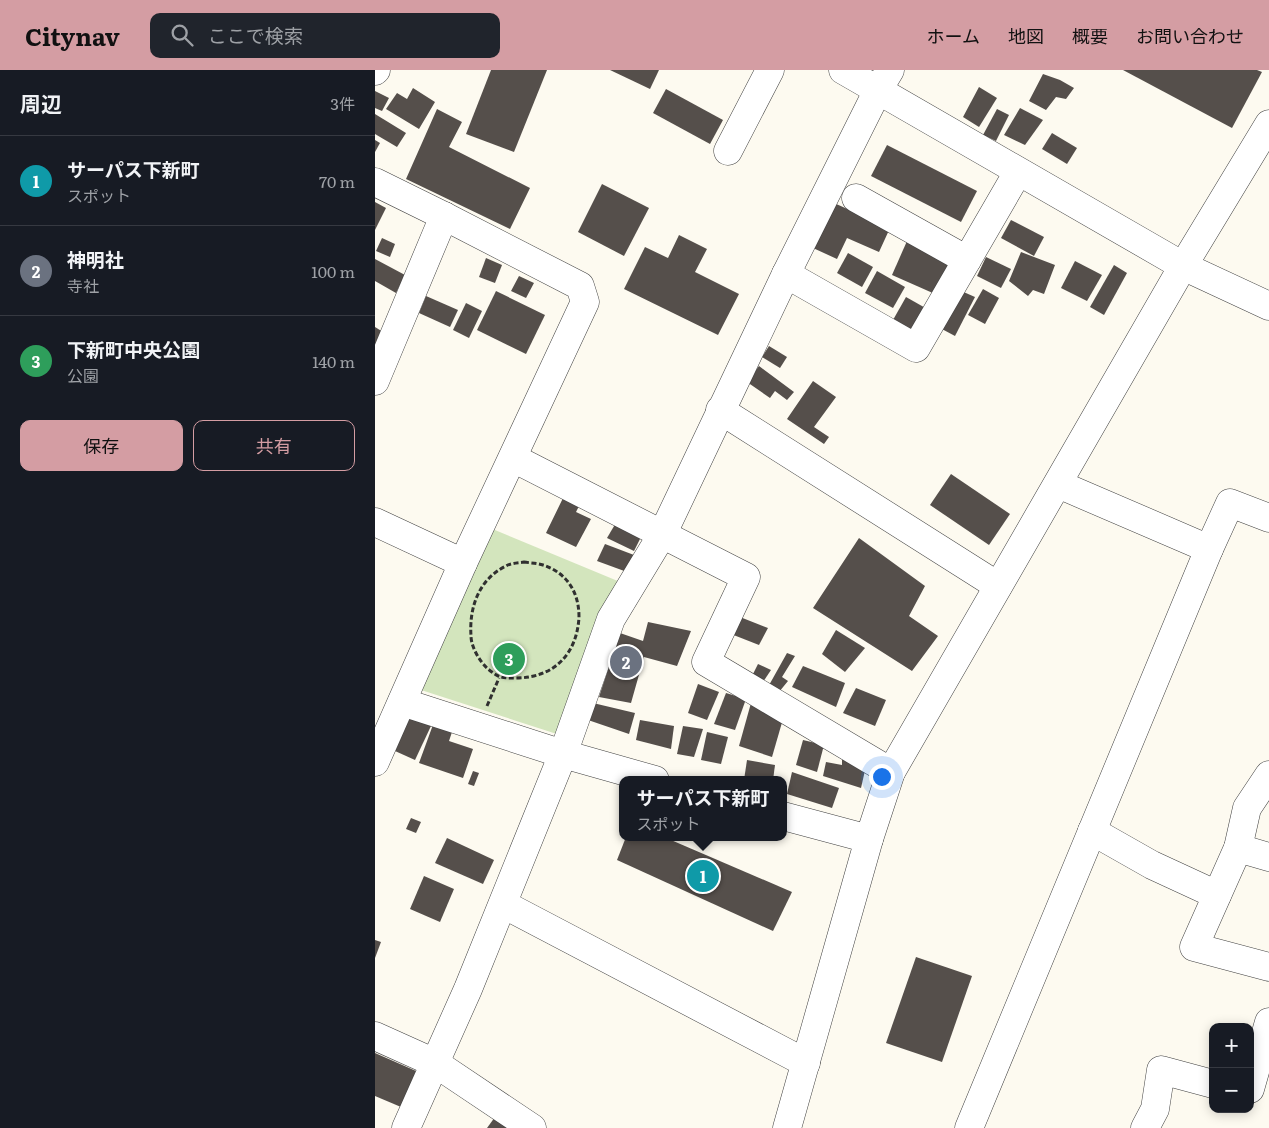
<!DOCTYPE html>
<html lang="ja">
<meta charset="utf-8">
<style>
:root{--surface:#171b24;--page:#20242c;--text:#f1f3f6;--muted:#9ea1a6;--line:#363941;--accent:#d49da3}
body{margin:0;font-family:Literata,"Noto Sans JP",serif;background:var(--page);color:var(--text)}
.controls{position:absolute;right:15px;bottom:15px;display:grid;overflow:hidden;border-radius:10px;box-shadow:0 2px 12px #0003}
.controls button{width:45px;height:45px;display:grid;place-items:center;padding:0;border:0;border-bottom:1px solid var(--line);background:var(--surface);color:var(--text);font:25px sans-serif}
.you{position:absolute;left:506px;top:706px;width:18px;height:18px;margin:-12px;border:4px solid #fff;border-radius:50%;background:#1a73e8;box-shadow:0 0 0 8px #1a73e833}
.badge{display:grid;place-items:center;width:32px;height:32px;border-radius:50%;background:var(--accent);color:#fff;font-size:16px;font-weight:700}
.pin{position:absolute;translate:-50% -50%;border:2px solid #fff;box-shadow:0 1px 5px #0006}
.popup{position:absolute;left:244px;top:706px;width:168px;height:65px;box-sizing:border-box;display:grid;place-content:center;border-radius:10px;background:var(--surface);filter:drop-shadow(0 1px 4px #0005);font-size:16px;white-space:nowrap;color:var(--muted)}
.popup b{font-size:19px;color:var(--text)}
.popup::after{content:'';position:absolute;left:50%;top:100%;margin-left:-10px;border:10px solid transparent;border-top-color:var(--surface)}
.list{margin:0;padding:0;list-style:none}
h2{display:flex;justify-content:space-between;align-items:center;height:65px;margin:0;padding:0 20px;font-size:21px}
h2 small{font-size:16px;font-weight:400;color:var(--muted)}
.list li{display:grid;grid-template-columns:32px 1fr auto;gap:15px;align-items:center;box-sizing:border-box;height:90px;padding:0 20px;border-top:1px solid var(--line)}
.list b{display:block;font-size:19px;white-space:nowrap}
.list p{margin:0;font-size:16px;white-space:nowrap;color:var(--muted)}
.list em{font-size:16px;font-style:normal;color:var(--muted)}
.actions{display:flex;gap:10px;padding:15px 20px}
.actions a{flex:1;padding:11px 0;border:1px solid var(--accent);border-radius:10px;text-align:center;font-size:18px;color:var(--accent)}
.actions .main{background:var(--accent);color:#111}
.icon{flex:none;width:28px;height:28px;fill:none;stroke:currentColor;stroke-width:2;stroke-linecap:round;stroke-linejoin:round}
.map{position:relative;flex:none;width:894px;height:1058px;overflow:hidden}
header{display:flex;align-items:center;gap:30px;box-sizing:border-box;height:70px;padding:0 25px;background:var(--accent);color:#111}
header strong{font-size:24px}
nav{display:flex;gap:28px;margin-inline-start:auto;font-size:18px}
.search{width:350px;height:45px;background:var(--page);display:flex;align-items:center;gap:12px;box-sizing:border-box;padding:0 18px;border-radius:10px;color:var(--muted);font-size:19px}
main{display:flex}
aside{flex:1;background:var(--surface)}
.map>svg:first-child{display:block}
</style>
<header>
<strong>Citynav</strong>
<div class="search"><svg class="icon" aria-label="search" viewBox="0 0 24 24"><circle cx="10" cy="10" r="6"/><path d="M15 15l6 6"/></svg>ここで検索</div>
<nav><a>ホーム</a><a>地図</a><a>概要</a><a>お問い合わせ</a></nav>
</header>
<main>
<aside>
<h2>周辺<small>3件</small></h2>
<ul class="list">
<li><span class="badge" style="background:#0f9aa8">1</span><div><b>サーパス下新町</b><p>スポット</p></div><em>70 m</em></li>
<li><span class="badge" style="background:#6b7280">2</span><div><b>神明社</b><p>寺社</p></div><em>100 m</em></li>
<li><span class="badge" style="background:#2e9e5b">3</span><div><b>下新町中央公園</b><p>公園</p></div><em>140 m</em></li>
</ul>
<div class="actions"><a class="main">保存</a><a>共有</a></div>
</aside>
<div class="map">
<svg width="894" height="1058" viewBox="0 0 894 1058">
<rect width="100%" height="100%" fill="#fdfaf0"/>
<path fill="#d3e5bd" d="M115,458l135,56 -62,152 -145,-47z"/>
<g fill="#554f4b">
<path d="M116,0h56l-33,82 -48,-18z"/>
<path d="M235,0h49l-9,19z"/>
<path d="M748,0h134l5,2 -30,56z"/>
<path d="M668,4l17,6 14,8 -8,11 -10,-2 -10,13 -17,-9z"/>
<path d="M604,17l18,11 -18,29 -16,-10z"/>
<path d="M38,18l22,14 -16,27 -33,-20 11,-16 10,6z"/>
<path d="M291,19l57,31 -13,24 -57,-31z"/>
<path d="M0,21l14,7 -7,13 -7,-3z"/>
<path d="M645,38l23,12 -18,25 -21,-10z"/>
<path d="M62,39l25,13 -13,25 81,41 -20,41 -104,-50z"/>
<path d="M622,39l12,6 -13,26 -13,-6z"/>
<path d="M0,44l31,19 -9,14 -22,-13z"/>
<path d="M677,63l25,15 -10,16 -25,-15z"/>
<path d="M0,70l5,3 -5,9z"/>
<path d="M512,75l90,46 -16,31 -90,-46z"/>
<path d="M227,114l47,24 -25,48 -46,-24z"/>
<path d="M0,132l11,6 -11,22z"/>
<path d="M459,133l56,25 -11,24 -32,-14 -10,21 -24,-11z"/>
<path d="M636,150l33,17 -10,19 -33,-18z"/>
<path d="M304,165l28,14 -12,23 44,22 -21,41 -94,-46 21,-42 23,11z"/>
<path d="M7,168l13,6 -5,13 -14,-6z"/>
<path d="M532,171l43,19 -15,34 -43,-19z"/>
<path d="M646,182l34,13 -11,29 -11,-4 -5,6 -19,-15z"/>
<path d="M473,183l25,14 -11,20 -25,-14z"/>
<path d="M611,187l25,12 -10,19 -24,-12z"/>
<path d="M111,188l16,7 -7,18 -16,-6z"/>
<path d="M0,189l30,16 -9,18 -21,-12z"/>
<path d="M700,191l27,14 -15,26 -26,-13z"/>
<path d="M739,195l13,8 -23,42 -14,-8z"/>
<path d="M502,201l28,16 -12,21 -28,-15z"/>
<path d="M144,206l15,7 -8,15 -15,-7z"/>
<path d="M608,219l16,9 -14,26 -17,-9z"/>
<path d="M584,220l16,7 -20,39 -15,-8z"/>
<path d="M121,221l49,24 -19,39 -49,-24z"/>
<path d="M51,226l32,14 -8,17 -31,-14z"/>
<path d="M531,227l23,13 -12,23 -24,-13z"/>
<path d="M91,233l16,8 -13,27 -16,-8z"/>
<path d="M0,257l8,5 -8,15z"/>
<path d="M394,276l18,11 -7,11 -18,-11z"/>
<path d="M384,296l35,26 -7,8 -12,-9 -5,7 -23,-16z"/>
<path d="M438,311l23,16 -22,30 15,10 -5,7 -37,-25z"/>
<path d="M576,404l59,40 -21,31 -59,-40z"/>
<path d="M189,426l16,8 -4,8 15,7 -15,28 -30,-14z"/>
<path d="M242,451l25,14 -8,16 -27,-13z"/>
<path d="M484,468l66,48 -16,30 29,20 -26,35 -99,-63z"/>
<path d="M230,474l29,11 -7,17 -30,-11z"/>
<path d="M365,547l28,11 -9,17 -28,-11z"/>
<path d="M273,552l43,9 -14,35 -33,-9 -13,46 -32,-6 21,-64 23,8z"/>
<path d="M461,560l29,18 -20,24 -23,-18z"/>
<path d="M412,583l8,3 -13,21 6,4 -9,11 -11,-5z"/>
<path d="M383,594l13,6 -8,12 -11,-6z"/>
<path d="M428,596l42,17 -9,24 -44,-20z"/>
<path d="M323,614l21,8 -12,28 -19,-7z"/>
<path d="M481,618l30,12 -11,26 -32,-13z"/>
<path d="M351,623l20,6 -11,31 -21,-6z"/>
<path d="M218,633l42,10 -6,21 -41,-14z"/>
<path d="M376,633l32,16 -11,38 -33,-11z"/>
<path d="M35,647l21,9 -16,34 -20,-9z"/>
<path d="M265,650l34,6 -3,23 -35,-9z"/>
<path d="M59,652l19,7 -4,12 24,8 -10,29 -44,-15z"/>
<path d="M308,656l20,3 -9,28 -17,-3z"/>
<path d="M332,662l21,5 -7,27 -20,-4z"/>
<path d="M428,670l21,5 -7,27 -21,-7z"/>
<path d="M467,689l24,7 -5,22 -38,-12 3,-14 16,3z"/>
<path d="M372,690l28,5 -2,15h-29z"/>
<path d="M98,701l6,2 -5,13 -6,-2z"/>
<path d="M417,702l47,16 -7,20 -45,-14z"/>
<path d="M36,748l10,4 -5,11 -10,-4z"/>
<path d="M251,767h38l128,55 -19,39 -156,-71z"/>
<path d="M72,768l47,22 -11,24 -48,-21z"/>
<path d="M49,806l30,13 -14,33 -30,-13z"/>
<path d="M0,870l6,2 -6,16z"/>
<path d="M541,887l56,19 -30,86 -56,-19z"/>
<path d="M0,983l41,18 -15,36 -26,-11z"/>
<path d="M120,1047l13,11h-21z"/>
</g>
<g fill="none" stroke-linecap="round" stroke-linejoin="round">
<g stroke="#414141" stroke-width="29">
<g id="minor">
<path d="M468,0l340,196 86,40"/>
<path d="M0,1l1,-1"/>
<path d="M353,81l42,-81"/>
<path d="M0,112l69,34 136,70 5,16 -122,261 -88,199"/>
<path d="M481,128l111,62"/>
<path d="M411,204l130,74 102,-176"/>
<path d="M0,311l69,-165"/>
<path d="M345,340l278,176"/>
<path d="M138,388l233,119 -40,85 185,110"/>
<path d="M0,452l88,41"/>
<path d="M834,479l21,-46 39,15"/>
<path d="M27,632l161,52 92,26"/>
<path d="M894,705l-22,33 -9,40 -44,99 75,20"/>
<path d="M408,746l86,23"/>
<path d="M717,761l60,34 65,30"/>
<path d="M863,778l31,9"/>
<path d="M128,834l303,159"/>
<path d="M0,966l60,27 97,65"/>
<path d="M875,1019l19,-67"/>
<path d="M31,1058l62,-139 95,-235 48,-135 52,-86 123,-259 92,-184 12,-20"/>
<path d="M412,1058l82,-289 22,-67 292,-506 86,-142"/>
<path d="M594,1058l240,-579 -151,-65"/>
<path d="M770,1058l10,-19 6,-39 52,14"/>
</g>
</g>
<g stroke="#303030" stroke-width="3" stroke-dasharray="5 2.5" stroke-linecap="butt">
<path d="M149,492c6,1 13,1 19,3 24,8 36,27 36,52 -2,37 -25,61 -63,61 -14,0 -17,0 -28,-9 -8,-7 -17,-22 -17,-33 -2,-29 8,-57 35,-70 5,-3 12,-3 18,-4z"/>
<path d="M112,636l12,-28"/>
</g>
<use href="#minor" stroke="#fff" stroke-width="28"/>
</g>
</svg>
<div class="controls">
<button>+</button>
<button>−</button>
</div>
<div class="you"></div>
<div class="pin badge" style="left:328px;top:806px;background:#0f9aa8">1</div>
<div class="popup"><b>サーパス下新町</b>スポット</div>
<div class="pin badge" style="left:251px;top:592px;background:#6b7280">2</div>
<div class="pin badge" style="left:134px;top:589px;background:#2e9e5b">3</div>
</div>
</main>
